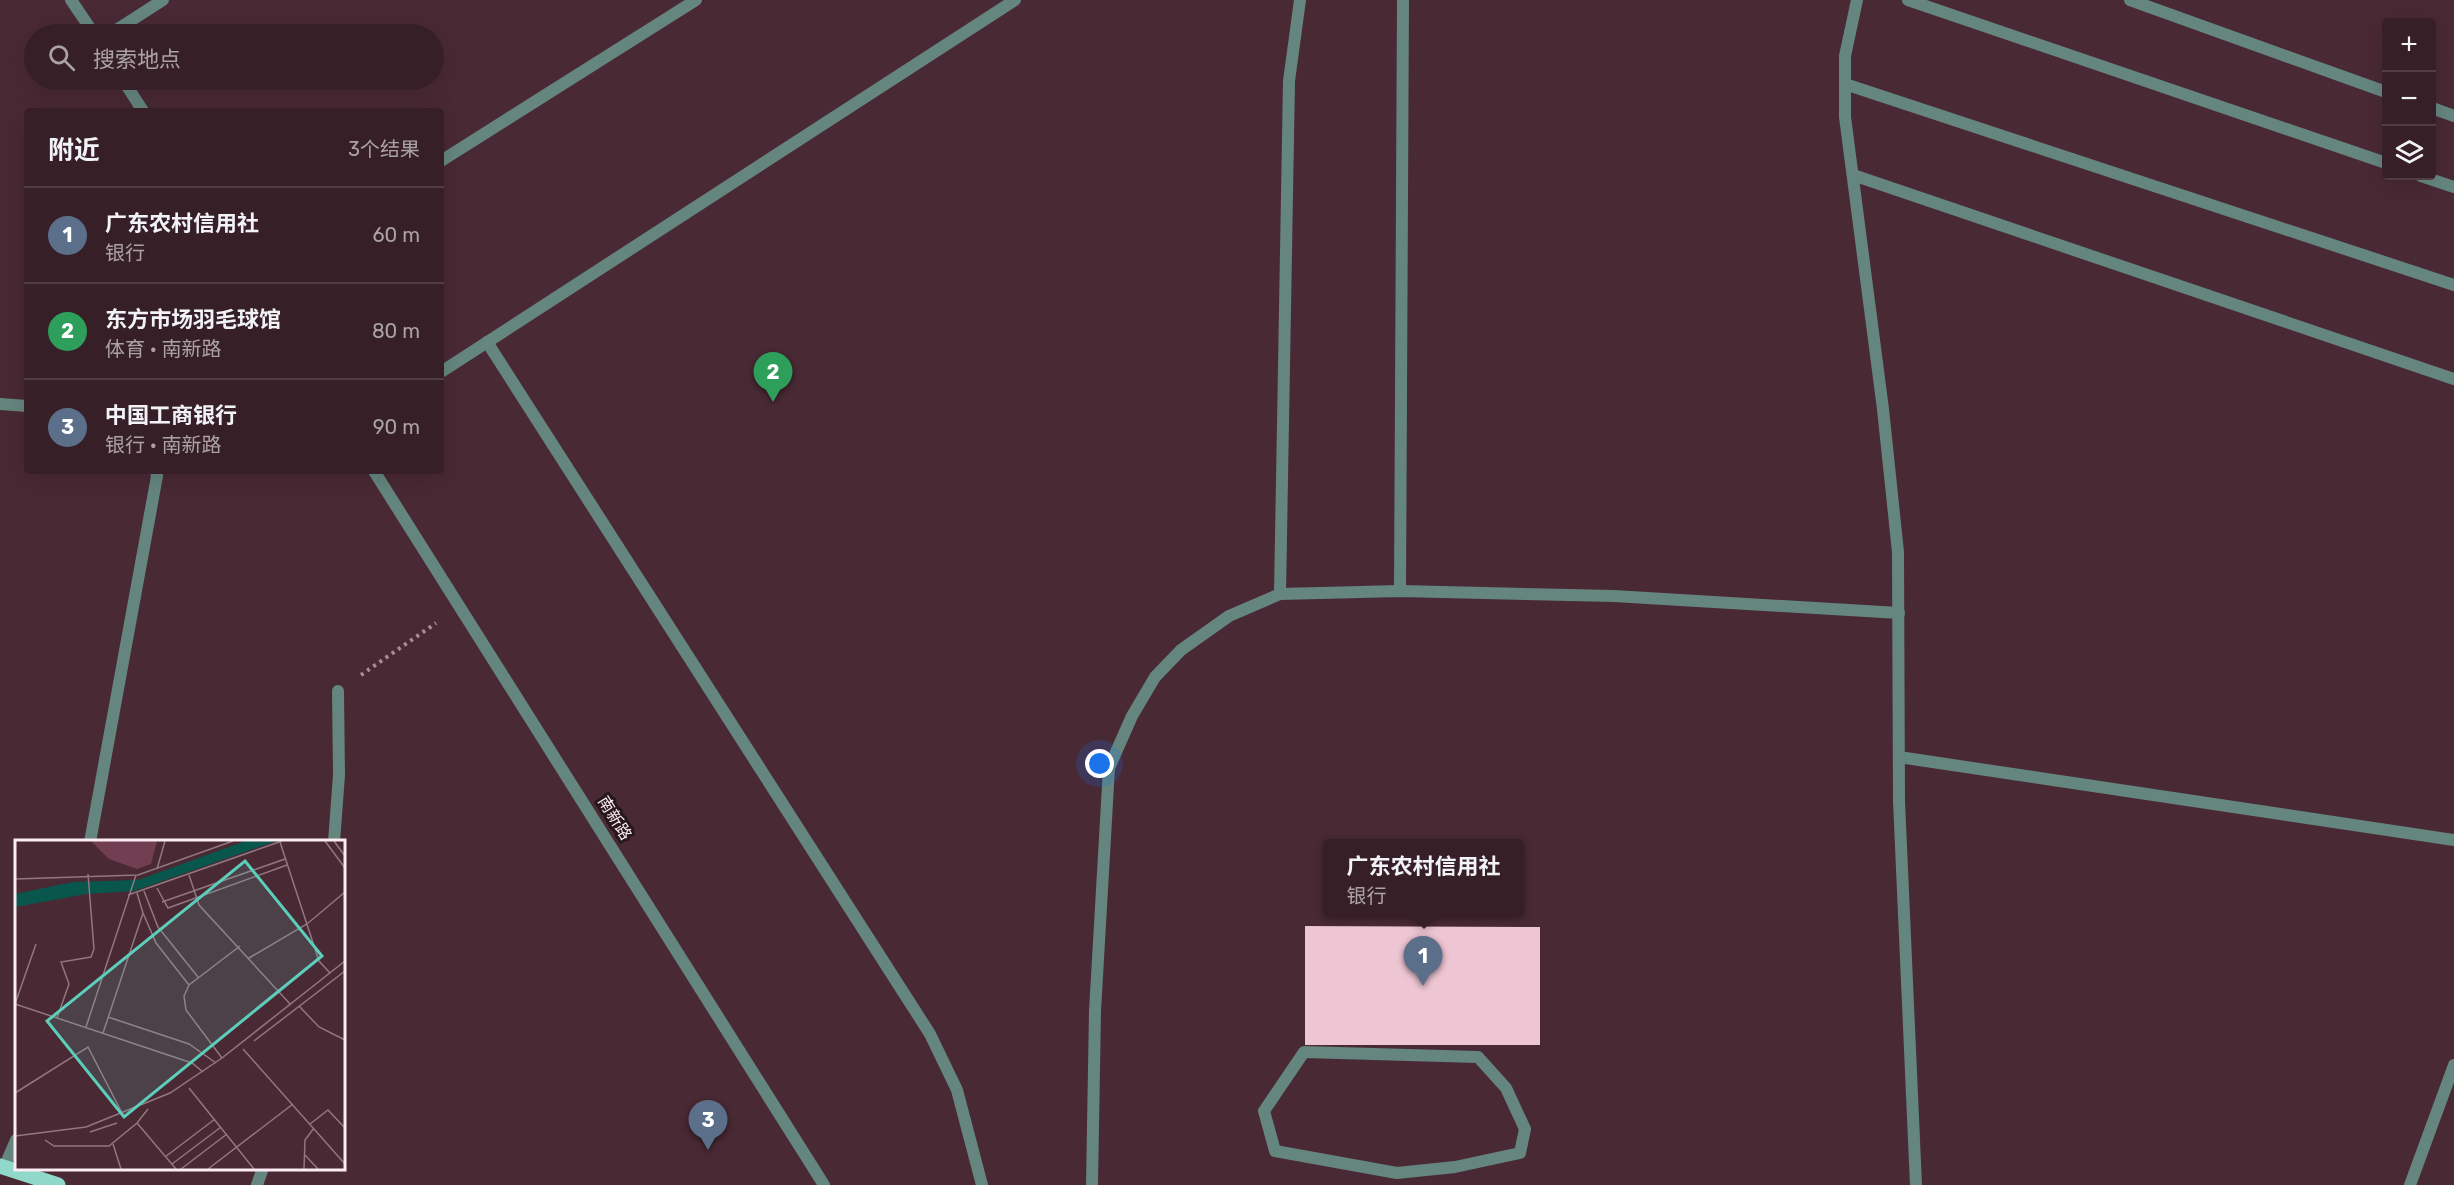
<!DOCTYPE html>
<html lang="zh">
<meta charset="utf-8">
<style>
:root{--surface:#371f27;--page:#422c33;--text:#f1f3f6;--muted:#aaa2a7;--line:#513d44;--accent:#d93025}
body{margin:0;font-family:Rubik,"Noto Sans SC",sans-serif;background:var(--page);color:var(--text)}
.controls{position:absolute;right:18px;top:18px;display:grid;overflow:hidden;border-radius:6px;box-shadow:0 6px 24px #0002}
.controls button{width:54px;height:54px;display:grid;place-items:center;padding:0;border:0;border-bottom:2px solid var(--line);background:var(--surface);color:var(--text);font:30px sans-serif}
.you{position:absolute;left:1100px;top:764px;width:21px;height:21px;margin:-15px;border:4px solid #fff;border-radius:50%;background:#1a73e8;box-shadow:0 0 0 9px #1a73e833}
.badge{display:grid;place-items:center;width:39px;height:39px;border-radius:50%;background:var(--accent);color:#fff;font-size:20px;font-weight:700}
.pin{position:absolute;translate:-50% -50px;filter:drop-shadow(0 2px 3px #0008)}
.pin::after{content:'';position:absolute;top:32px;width:21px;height:18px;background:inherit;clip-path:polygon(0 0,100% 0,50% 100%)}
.popup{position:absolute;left:1323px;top:839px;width:201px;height:78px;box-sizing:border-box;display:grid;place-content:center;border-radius:6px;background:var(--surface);filter:drop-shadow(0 2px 4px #0005);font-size:20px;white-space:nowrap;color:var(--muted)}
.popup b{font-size:22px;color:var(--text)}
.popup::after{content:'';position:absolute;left:50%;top:100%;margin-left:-12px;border:12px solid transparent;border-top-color:var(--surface)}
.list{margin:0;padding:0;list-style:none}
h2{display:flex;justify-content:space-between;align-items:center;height:78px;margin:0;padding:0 24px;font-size:26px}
h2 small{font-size:20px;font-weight:400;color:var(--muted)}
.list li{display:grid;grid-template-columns:39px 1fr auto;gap:18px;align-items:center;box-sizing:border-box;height:96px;padding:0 24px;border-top:2px solid var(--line)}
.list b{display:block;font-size:22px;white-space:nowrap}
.list p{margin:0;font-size:20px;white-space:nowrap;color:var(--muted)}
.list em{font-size:20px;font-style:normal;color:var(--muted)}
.icon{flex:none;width:33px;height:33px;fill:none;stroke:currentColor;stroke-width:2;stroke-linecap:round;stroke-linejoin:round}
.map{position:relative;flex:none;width:2454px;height:1185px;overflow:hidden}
.search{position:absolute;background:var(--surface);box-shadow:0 6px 24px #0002;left:24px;top:24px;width:420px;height:66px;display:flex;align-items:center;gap:15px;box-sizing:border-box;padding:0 21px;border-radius:33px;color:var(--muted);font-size:22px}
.panel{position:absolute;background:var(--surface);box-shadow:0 6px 24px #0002;left:24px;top:108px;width:420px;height:366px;border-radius:6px}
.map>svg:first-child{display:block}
</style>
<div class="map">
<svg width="2454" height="1185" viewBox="0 0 2454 1185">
<rect width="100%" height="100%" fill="#492934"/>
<path fill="#eec5d2" d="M1305,926l235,1v118h-235z"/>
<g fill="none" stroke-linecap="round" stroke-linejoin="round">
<path stroke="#a68e96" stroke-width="4" stroke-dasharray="3 4.5" stroke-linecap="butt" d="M361,675l75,-52"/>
<g stroke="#65867f" stroke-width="12">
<path d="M1845,84l609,201"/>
<path d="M1853,175l601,204"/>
<path d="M334,842l5,-67 -1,-84"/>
<path d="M1304,1052l174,5 28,31 19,41 -5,24 -65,14 -58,6 -122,-22 -11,-40z"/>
<path d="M257,1185l6,-17"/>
</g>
<g stroke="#65867f" stroke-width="12">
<path d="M1857,0l-12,56v61l38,292 15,143 1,249 17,384"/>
<path d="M1908,0l478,163"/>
<path d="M2130,0l256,92"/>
<path d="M110,34l53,-34"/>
<path d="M2432,108l22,8"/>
<path d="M2421,176l33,11"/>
<path d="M487,342l443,692 27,56 25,95"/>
<path d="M441,372l574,-372"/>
<path d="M0,404l27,2"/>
<path d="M1400,591l3,-591"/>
<path d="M1280,594l9,-513 11,-81"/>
<path d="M1899,757l555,83"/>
<path d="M90,842l67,-366 -1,-5"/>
<path d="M4,1168l12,-28"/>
<path d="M1092,1185l3,-174 14,-243 23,-52 23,-39 26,-27 48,-34 51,-22 120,-3 214,5 285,17"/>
<path d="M2410,1185l44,-120"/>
</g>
<g stroke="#65867f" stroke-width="12">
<path d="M71,0l23,34"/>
<path d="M123,80l20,31"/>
<path d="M441,161l255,-161"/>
<path d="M374,471l450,714"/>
</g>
<path stroke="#90d9ca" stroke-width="15" d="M0,1166l58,19"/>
</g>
<g text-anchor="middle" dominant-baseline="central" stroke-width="6" stroke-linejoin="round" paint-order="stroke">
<g font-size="16" fill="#fdecf1" stroke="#25171c">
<text transform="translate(615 818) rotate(58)">南新路</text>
</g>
</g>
<g transform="translate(15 840)">
<rect width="330" height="330" fill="#492934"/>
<path d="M76,1h66l-6,23 -14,5 -28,-10z" fill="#723e51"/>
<path d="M230,1h31l-142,50 -48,3 -71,13v-13l58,-12 65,-2z" fill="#08564c"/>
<path fill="none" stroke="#917780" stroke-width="1.5" d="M310,1l20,27M319,1l11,15M265,2l39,119 11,12M142,29l8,-28M174,35l10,30 92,100M0,39l123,-4 95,-34M142,48l11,20 119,-43M129,51l14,36 40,50M113,55l154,-54M147,62l123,-43M128,73l13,30 33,42M234,118l58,-34 38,-32M0,164l177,59 11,9M0,164l21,-60M284,166l20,21 26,13M93,177l81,27 27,19M42,178l12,-34 -8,-22 30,-5 3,-8 -6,-75M71,187l50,-152M88,193l40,-120 -6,-20M239,201l91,-70M228,209l102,115M207,218l-36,-48 -2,-14 5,-11 51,-39M174,248l65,81M0,253l73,-46 35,68M122,283l39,46M295,284l18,-14 17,18M75,292l27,-9M0,296l71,-9 84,-34 52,-35 123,-97M30,300l9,6h55l28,-23 11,-14M98,304l8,25M289,314l14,15M150,317l50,-38M157,324l49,-37M166,329l46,-35M193,329l85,-65M289,329l1,-29 9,-12"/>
<path fill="#5ccebb" fill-opacity="0.15" stroke="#5ccebb" stroke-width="3" d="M230,21l77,95 -198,161 -77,-96z"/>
<rect width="330" height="330" fill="none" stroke="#fdecf1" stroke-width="3"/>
</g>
</svg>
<div class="controls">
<button>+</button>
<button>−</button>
<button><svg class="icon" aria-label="layers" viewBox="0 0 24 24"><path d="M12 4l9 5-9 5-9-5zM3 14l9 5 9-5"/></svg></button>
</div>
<div class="you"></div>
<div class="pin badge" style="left:1423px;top:986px;background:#5c6f8a">1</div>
<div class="popup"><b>广东农村信用社</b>银行</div>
<div class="pin badge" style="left:773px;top:402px;background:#2e9e5b">2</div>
<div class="pin badge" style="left:708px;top:1150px;background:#5c6f8a">3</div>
<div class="search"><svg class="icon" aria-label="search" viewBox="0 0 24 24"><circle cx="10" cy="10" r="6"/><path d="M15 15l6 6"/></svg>搜索地点</div>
<section class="panel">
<h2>附近<small>3个结果</small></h2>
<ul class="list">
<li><span class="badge" style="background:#5c6f8a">1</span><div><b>广东农村信用社</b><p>银行</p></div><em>60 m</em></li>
<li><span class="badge" style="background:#2e9e5b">2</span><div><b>东方市场羽毛球馆</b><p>体育 · 南新路</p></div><em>80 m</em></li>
<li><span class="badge" style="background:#5c6f8a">3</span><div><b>中国工商银行</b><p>银行 · 南新路</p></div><em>90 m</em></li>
</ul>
</section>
</div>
